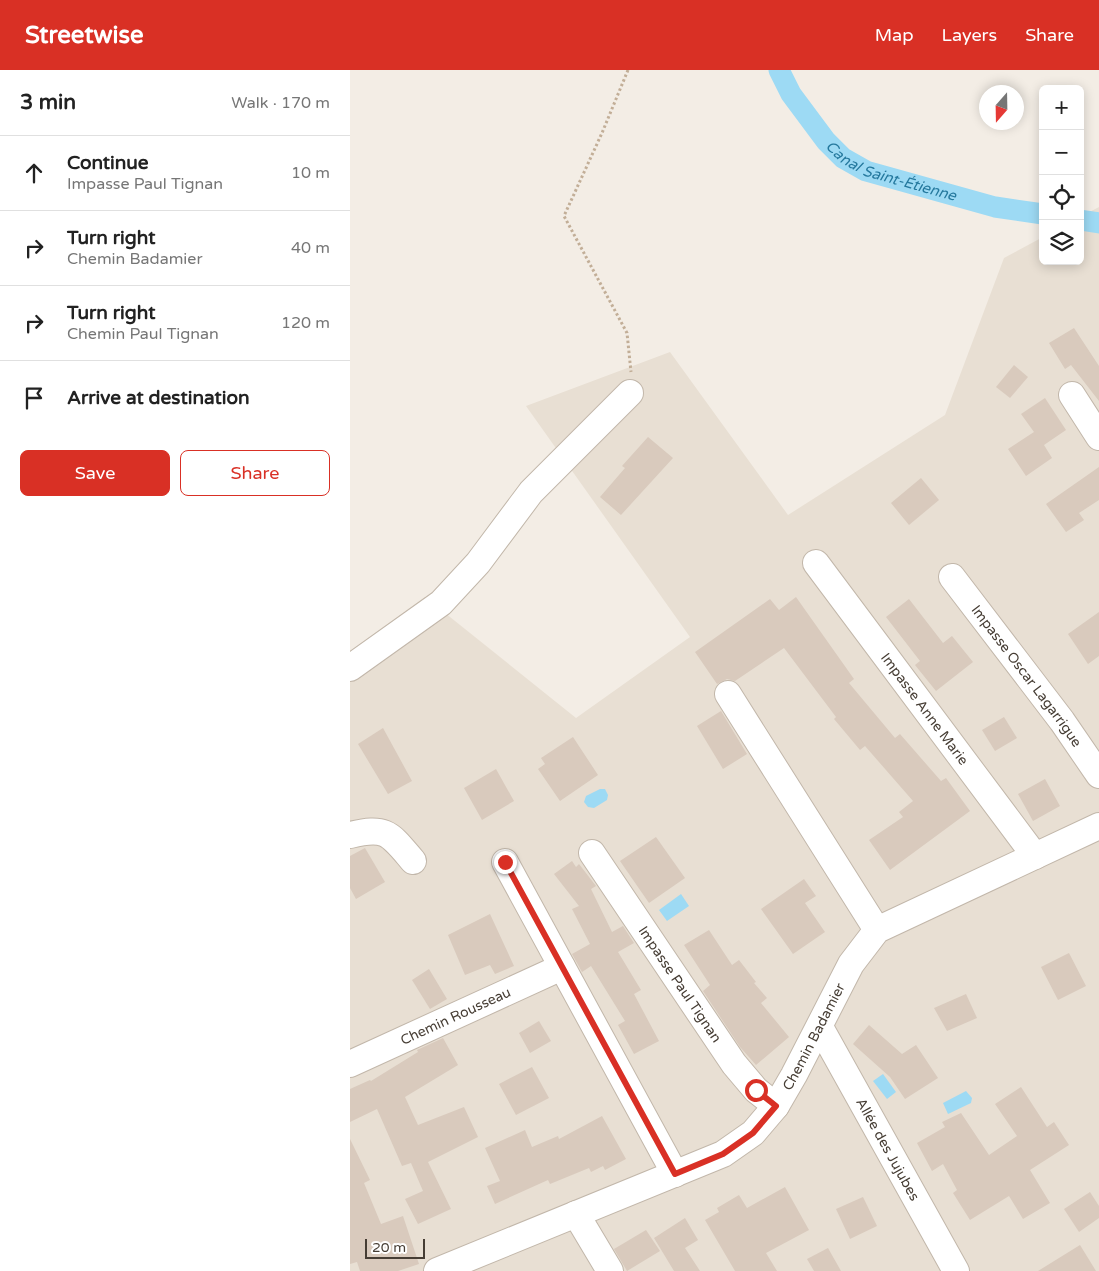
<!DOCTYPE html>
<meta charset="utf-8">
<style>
:root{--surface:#fff;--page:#f6f6f6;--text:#222;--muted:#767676;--line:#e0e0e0;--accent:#d93025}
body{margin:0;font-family:"Varela Round",sans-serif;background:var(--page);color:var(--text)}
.controls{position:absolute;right:15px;top:15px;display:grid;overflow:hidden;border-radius:8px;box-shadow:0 2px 12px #0003}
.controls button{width:45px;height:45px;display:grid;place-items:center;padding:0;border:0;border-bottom:1px solid var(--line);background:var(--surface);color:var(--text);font:25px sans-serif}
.compass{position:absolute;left:629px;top:15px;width:45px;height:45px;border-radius:50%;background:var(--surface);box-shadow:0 2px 12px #0003;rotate:200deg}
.scale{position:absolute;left:15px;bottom:12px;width:60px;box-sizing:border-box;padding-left:5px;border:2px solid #463d34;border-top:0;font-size:14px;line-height:18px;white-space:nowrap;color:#463d34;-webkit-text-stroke:4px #fff;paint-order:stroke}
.stop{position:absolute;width:15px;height:15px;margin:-11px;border:4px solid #d93025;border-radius:50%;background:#fff}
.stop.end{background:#d93025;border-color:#fff;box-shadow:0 1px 5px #0008}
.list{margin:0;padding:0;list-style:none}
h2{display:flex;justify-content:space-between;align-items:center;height:65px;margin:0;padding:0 20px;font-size:21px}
h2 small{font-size:16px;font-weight:400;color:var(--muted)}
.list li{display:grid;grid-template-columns:32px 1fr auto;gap:15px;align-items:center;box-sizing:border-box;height:75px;padding:0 20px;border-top:1px solid var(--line)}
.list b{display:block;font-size:19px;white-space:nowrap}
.list p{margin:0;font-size:16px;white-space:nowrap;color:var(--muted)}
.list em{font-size:16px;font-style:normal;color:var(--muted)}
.actions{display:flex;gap:10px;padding:15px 20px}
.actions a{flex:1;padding:11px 0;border:1px solid var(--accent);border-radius:8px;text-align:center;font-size:18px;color:var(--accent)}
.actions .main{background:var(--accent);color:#fff}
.icon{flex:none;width:28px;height:28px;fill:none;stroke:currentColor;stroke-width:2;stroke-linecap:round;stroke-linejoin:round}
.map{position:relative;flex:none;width:749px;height:1201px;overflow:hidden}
header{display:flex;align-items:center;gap:30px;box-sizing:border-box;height:70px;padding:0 25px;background:var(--accent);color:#fff}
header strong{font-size:24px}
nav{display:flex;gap:28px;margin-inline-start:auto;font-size:18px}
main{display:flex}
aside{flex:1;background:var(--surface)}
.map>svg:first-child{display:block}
</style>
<header>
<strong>Streetwise</strong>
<nav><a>Map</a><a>Layers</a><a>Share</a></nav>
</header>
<main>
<aside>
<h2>3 min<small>Walk · 170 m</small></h2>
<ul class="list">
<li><svg class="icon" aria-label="ahead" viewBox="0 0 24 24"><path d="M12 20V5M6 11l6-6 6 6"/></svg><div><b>Continue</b><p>Impasse Paul Tignan</p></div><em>10 m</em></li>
<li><svg class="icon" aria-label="right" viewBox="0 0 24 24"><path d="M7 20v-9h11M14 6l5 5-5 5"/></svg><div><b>Turn right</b><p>Chemin Badamier</p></div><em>40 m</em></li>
<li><svg class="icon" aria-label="right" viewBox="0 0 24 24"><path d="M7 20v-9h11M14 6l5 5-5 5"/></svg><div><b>Turn right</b><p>Chemin Paul Tignan</p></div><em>120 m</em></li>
<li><svg class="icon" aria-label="arrive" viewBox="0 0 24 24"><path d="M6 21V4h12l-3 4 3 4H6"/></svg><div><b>Arrive at destination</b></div></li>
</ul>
<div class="actions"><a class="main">Save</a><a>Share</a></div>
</aside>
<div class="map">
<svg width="749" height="1201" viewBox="0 0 749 1201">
<rect width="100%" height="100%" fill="#f3ede5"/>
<path fill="#e8dfd3" d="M749,137v1064h-749v-620l75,-54 151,121 114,-81 -164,-231 144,-54 118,163 157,-100 59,-157 39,-21v24h37v-44z"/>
<g fill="#9ddaf4">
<path d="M250,719h5l3,6 -1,5 -13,8 -6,-1 -4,-5 2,-6z"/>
<path d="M331,824l8,12 -22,15 -8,-11z"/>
<path d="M533,1004l13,18 -9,7 -14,-18z"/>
<path d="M616,1021l6,7 -1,5 -23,11 -5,-11z"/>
</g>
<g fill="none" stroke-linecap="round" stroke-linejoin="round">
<g stroke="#9ddaf4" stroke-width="21">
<path id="s1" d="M429,0l12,24 35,47 17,17 23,13 129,36 48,7"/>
<path d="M730,150l19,3"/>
</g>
</g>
<g fill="#d9cabd">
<path d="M724,258l25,38v35l-28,-36 -6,4 -16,-26z"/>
<path d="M664,295l14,12 -18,21 -14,-11z"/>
<path d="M695,328l21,32 -22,15 8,13 -26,18 -18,-27 26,-17 -13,-18z"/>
<path d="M298,367l25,21 -52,57 -21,-18 25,-29 -3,-2z"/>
<path d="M749,397v33l-20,13 5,7 -18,12 -20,-28z"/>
<path d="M571,408l18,22 -30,25 -18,-22z"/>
<path d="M446,527l58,82 -5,4 46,55 5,-4 41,47 5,-3 24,33 -80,59 -21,-30 34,-23 -4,-5 14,-11 -48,-55 -5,4 -26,-31 2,-2 -52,-69 -49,33 -8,-2 -10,5 -22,-32 75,-53 9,11z"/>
<path d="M559,529l34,44 9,-7 21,26 -37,29 -21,-26 5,-4 -34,-44z"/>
<path d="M749,542v44l-11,8 -20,-30z"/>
<path d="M371,641l26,43 -24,15 -26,-43z"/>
<path d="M654,647l13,21 -22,13 -13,-21z"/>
<path d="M33,658l29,53 -24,13 -30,-50z"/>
<path d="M223,667l25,38 -38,26 -22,-32 7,-5 -4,-6z"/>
<path d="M146,699l18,32 -32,19 -18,-32z"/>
<path d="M695,709l15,27 -27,15 -15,-27z"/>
<path d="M306,767l29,41 -36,25 -29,-42z"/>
<path d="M15,778l20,34 -29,17 -6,-11v-32z"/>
<path d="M222,791l4,6 3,-3 17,22 -5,3 21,43 11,-6 11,17 -16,9 23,38 -7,4 25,47 -25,13 -16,-29 7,-4 -34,-55 -9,6 -10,-18 18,-10 -18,-35 7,-3 -25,-32z"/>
<path d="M454,809l12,17 -11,7 20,29 -32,22 -32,-45z"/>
<path d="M140,844l24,52 -19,8 -5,-9 -25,10 -17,-40z"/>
<path d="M359,860l23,35 7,-5 17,22 -2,1 13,15 -6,5 28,34 -33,28 -16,-18 -37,-56 7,-6 -26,-40z"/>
<path d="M719,883l17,33 -28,14 -17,-33z"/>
<path d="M79,899l18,30 -17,10 -18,-29z"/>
<path d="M616,924l11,24 -30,13 -13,-23z"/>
<path d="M189,951l12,20 -21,12 -11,-20z"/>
<path d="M519,955l33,29 14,-9 22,33 -33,21 -15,-22 -37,-33z"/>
<path d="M93,968l15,27 -53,32 13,28 46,-18 14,30 -50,25 23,47 -33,15 -13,-25 18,-8 -12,-28 -9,3 -25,-57 -27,13v-33l20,-9 1,1 47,-29 -1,-2z"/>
<path d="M182,997l17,31 -33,17 -17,-31z"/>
<path d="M671,1017l26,40 7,-5 15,23 -39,25 20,33 -27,16 -14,-23 -39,24 -17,-27 4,-3 -14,-26 -11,7 -15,-28 28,-16 -3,-5 19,-9 28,42 28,-19 -22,-32z"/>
<path d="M252,1046l24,43 -21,11 -2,-4 -12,6 -2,-4 -39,16 -2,-4 -53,24 -8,-18 13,-5 -15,-33 40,-18 7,17 26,-11 1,3z"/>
<path d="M0,1069l20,41 -6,3 17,41 22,-8 16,48 -21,7h-38l-3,-9 -7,2z"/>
<path d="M435,1117l24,43 -43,23 11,18h-42l-30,-51 14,-8 -2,-4 22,-13 8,13z"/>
<path d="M740,1122l9,14v12l-20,14 -15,-23z"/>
<path d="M513,1127l14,29 -27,13 -14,-30z"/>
<path d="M335,1148l13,22 -13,8 15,23h-26l-20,-33z"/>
<path d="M296,1160l14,21 -33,20 -13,-22z"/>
<path d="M730,1175l16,26h-58z"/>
<path d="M478,1178l13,23h-27l-7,-12z"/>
</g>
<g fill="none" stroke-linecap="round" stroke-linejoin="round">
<g stroke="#c2b7aa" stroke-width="28">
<g id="minor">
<path d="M722,325l27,42"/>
<path id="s2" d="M466,493l219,293"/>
<path id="s3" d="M602,507l110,144 37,54"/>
<path d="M0,598l91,-65 37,-40 53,-71 99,-99"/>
<path d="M378,624l149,236"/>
<path d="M0,765c37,-9 40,-1 63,26"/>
<path id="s4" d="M242,783l142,211 22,26 20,16"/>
<path d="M155,792l170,312"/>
<path id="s5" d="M470,957l136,244"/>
<path id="s6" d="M0,994l212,-97"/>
<path d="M226,1144l34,57"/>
<path id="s7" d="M87,1201l286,-117 30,-21 23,-27 18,-31 57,-111 26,-34 222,-104"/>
</g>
</g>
<path stroke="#c2ae97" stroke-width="3" stroke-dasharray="2.5 2.5" stroke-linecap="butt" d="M278,0l-26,63 -38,83 63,117 4,39"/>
<use href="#minor" stroke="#fff" stroke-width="26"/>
</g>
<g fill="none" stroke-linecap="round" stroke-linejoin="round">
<path stroke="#d93025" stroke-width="6" d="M155,792l170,312 48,-20 30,-21 23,-27 -20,-16"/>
</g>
<g text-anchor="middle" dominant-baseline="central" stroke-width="4.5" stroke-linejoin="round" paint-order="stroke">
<g font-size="14" fill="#463d34" stroke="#fff">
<text stroke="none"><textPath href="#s3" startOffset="124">Impasse Oscar Lagarrigue</textPath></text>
<text stroke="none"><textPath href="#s2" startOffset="182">Impasse Anne Marie</textPath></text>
<text stroke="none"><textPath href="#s4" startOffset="158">Impasse Paul Tignan</textPath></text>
<text stroke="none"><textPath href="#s6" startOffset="116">Chemin Rousseau</textPath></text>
<text stroke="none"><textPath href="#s7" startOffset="460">Chemin Badamier</textPath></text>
<text stroke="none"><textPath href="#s5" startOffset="140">Allée des Jujubes</textPath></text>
</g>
<g font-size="15" font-style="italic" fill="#25799e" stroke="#fff">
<text stroke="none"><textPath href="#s1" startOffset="159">Canal Saint-Étienne</textPath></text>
</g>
</g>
</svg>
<div class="controls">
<button>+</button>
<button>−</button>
<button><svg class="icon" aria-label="locate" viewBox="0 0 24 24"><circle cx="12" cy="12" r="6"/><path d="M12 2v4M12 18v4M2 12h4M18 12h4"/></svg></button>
<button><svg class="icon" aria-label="layers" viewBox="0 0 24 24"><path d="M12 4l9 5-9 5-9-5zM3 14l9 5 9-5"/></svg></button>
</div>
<svg class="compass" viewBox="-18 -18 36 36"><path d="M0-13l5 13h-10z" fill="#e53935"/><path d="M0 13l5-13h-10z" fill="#767676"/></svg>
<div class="scale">20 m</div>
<div class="stop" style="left:406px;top:1020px"></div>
<div class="stop end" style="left:155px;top:792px"></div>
</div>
</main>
